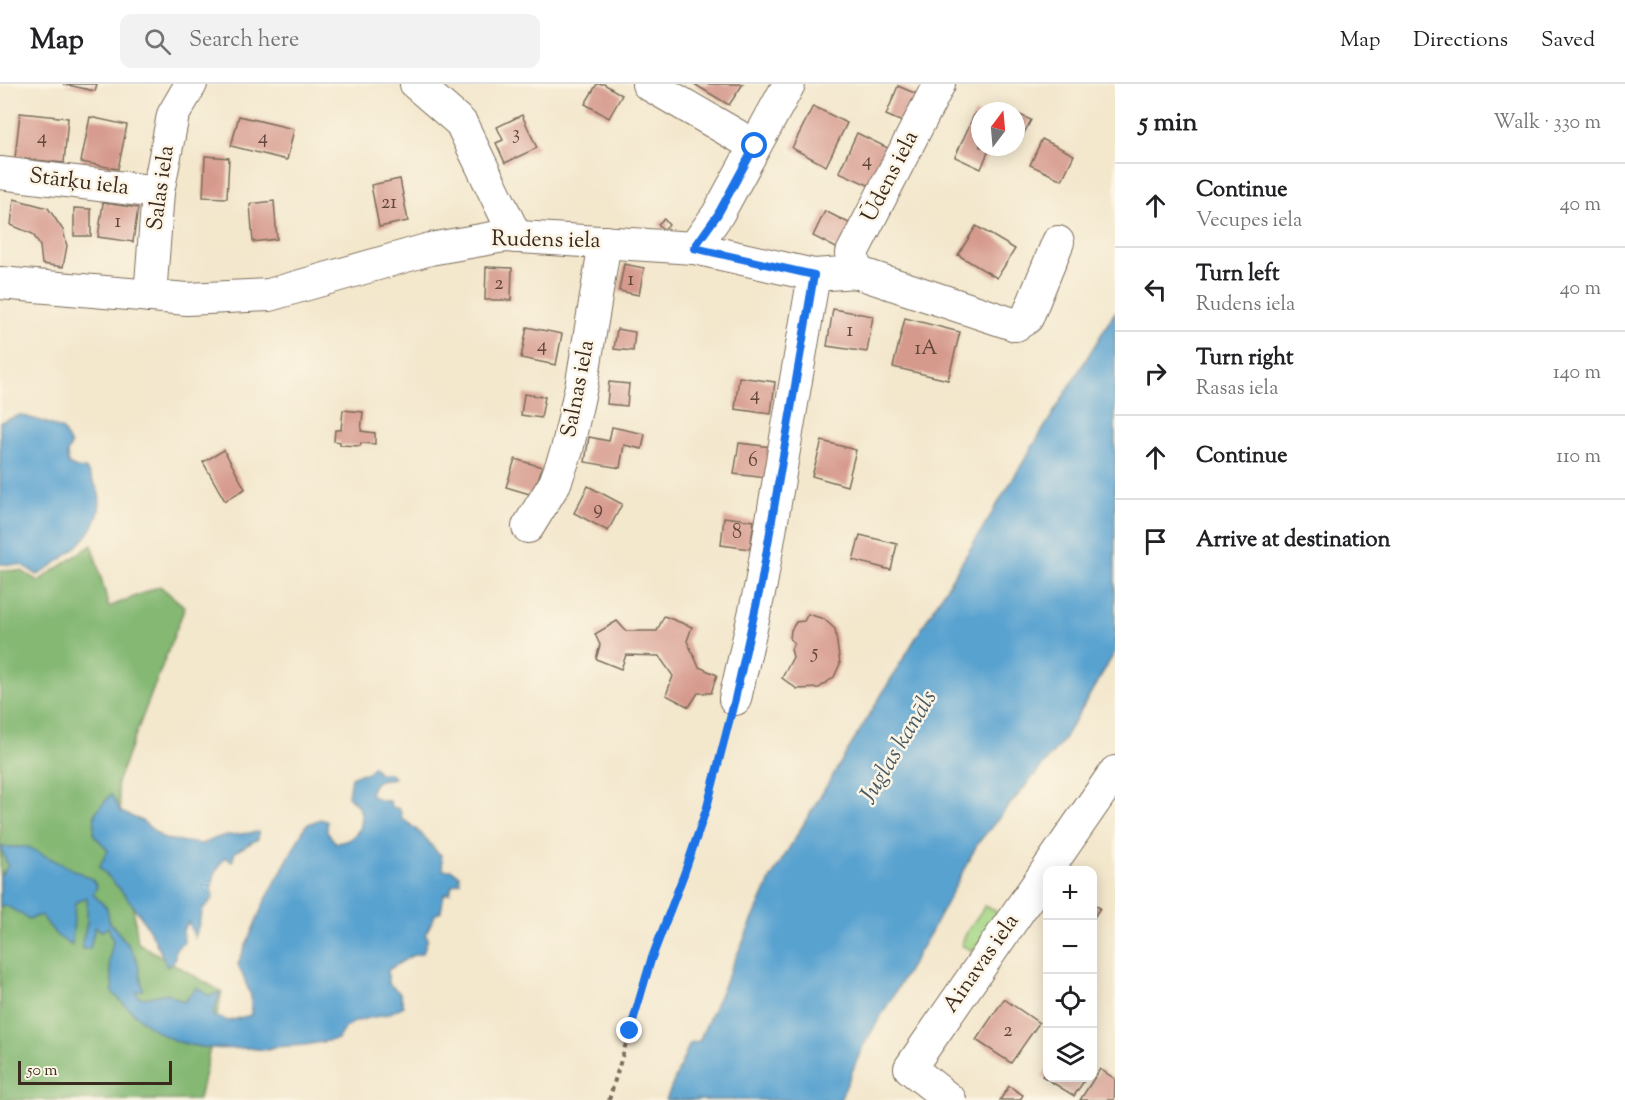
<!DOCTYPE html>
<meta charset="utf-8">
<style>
:root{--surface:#fff;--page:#f2f2f2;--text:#202124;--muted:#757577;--line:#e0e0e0}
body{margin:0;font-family:"Sorts Mill Goudy",serif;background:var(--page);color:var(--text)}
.controls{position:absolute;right:18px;bottom:18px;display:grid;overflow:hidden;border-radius:12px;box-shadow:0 3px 15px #0003}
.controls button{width:54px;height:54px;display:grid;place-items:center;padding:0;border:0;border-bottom:2px solid var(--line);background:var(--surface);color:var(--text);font:30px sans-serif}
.compass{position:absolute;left:971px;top:18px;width:54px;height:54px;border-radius:50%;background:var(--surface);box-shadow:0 3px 15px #0003;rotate:16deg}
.scale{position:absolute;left:18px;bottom:15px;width:154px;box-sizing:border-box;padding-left:6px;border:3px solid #3b2a1e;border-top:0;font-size:16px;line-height:21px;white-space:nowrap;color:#3b2a1e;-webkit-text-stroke:4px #fcf5e5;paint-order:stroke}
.stop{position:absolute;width:18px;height:18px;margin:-14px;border:4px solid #1a73e8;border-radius:50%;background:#fff}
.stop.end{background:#1a73e8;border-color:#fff;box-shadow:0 2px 6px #0008}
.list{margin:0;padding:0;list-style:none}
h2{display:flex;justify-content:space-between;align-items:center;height:78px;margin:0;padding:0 24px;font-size:26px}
h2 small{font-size:20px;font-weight:400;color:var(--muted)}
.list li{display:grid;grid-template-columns:39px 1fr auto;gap:18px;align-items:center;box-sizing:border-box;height:84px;padding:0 24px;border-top:2px solid var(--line)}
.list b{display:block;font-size:22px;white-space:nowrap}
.list p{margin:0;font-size:20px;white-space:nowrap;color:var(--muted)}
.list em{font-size:20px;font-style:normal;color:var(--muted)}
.icon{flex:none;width:33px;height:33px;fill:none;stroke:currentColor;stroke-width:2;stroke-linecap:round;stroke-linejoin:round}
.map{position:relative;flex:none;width:1115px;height:1016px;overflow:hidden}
header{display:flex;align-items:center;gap:36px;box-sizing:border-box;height:84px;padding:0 30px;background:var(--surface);border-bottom:2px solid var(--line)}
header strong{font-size:28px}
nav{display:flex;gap:33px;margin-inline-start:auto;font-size:21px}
.search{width:420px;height:54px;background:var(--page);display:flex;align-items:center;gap:15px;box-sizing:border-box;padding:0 21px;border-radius:12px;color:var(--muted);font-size:22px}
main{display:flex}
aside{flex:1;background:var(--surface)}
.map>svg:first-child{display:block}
</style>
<header>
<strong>Map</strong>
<div class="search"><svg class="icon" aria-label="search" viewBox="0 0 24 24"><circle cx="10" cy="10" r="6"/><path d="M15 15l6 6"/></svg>Search here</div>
<nav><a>Map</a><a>Directions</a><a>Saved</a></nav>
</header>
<main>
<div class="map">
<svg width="1115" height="1016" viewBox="0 0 1115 1016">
<rect width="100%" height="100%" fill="#fcf5e5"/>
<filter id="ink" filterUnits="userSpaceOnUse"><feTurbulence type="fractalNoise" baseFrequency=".0167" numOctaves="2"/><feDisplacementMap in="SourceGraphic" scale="12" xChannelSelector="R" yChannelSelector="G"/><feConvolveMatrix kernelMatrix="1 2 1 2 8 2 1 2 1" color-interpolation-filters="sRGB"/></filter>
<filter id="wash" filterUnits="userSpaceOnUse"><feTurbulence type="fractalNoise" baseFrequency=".008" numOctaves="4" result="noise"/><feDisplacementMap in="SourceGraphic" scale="24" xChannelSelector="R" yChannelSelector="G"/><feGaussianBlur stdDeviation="1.35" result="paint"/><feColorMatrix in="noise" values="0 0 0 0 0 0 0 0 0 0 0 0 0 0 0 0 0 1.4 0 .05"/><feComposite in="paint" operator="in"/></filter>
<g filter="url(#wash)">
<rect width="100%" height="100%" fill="#f3e7cc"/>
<path fill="#a6d786" stroke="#708052" stroke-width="1.5" d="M985,822l11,5 -5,15 -18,25 -12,-6 7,-15z"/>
<path fill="#84b873" stroke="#607148" stroke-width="1.5" d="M92,461l17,62 51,-21 25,21 -68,176 21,160 84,49 -23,108h-199v-530l22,1 16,10z"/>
<g fill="#59a2d0" stroke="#4a6677" stroke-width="1.5">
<path d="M1115,228v340l-53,90 -84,101 -47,89 -68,114 -23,54h-174l24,-57 9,-2 72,-163 158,-262z"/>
<path d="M20,331l25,7 18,8 8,15 -4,8 1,11 9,4 9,1c4,7 11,17 13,25 7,37 -34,64 -61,81l-16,-10 -22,-1v-142z"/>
<path d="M374,682l4,7h12l4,5c-15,3 -18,-2 -24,16l9,6 11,1 1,6 9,2 2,10c5,2 22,17 26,22 5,6 6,10 13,14l2,15h9l7,5 1,7 -8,3 -2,8 -6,1 -3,17 -6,4 -10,20 3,3 -5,15 -12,3 -23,14v13l12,10 4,13c-5,2 -11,6 -17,8 -19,6 -40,3 -49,25l-33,6 -32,2c-9,5 -18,1 -27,1 -65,4 -90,-10 -134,-56l1,-3 -4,-28 4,-20 -5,-14 -6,4 -7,-4 -5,22h-7l-1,-7 5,-19v-26l-12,6 -3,43 -16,-11 -15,-20 -12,4 -24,-14 -5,2v-31l8,-10 -8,-19h28l64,32 5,8 -4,7 14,14 2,13 18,22 10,17 6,30 -7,2 2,4 7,2 22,-5 17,9 13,-15 12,9 11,-4 -7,24 16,5 22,-6v-19l-13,-32 25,-59 43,-80 14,-6 7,2v11l9,11c18,-1 30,-16 24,-33 -2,-5 -8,-10 -12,-14l3,-19 7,-3 9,-1z"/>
<path d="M111,710l10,18 21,9 22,18 37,5 21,-8 36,-4v7l-23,13 -3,10 -7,-5c-10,13 -15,25 -12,41l-10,11 -8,29 -7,-16 -5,8 1,12 -9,8v10l-8,7c-16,-41 -37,-69 -68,-100l9,-17 -14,-15 1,-22z"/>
</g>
<g id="blocks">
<g fill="#d69a8d">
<path d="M63,0h34l-2,7z"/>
<path d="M597,0h7l18,11 -13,23 -24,-14z"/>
<path d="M694,0h49l-14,21z"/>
<path d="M898,2l21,9 -12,29 -21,-9z"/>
<path d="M813,22l34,17 -21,43 -34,-18z"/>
<path d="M20,29l48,5 -4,45 -49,-5z"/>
<path d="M975,29l5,3v31h10l-9,22 -26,-12z"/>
<path d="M1016,29l15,7 -10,19 -5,-3z"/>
<path d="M522,31l15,33 -32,15 -9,-20 7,-3 -6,-13z"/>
<path d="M239,32l55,13 -7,31 -56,-14z"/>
<path d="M90,33l37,8 -9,44 -37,-7z"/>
<path d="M857,49l37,18 -17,38 -38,-17z"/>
<path d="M1042,55l32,16 -12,25 -32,-15z"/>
<path d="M205,72l24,2 -2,40 -24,-1z"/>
<path d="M400,95l8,42 -29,6 -8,-42z"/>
<path d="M14,115l34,9 15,22 4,16 -4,21 -21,-3 -2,-18 -7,-12 -22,-9z"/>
<path d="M274,117l3,38 -24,3 -3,-38z"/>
<path d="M103,119l35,5 -5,34 -35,-5z"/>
<path d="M74,124l17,1v27h-17z"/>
<path d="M825,127l32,16 -13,25 -31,-16z"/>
<path d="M664,135l5,6 -5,5 -6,-6z"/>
<path d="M976,142l39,23 -18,29 -39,-23z"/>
<path d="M624,180l20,4 -5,27 -20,-4z"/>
<path d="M486,183l26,1 -1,32h-26z"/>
<path d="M833,225l40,7 -6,36 -40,-6z"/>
<path d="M905,234l55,14 -12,48 -55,-13z"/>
<path d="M527,243l35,7 -6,31 -35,-7z"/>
<path d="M617,245l18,3 -2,19 -19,-2z"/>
<path d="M739,293l36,5 -4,32 -36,-5z"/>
<path d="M609,298l20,2 -2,22 -20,-2z"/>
<path d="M524,310l21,3 -4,21 -20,-3z"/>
<path d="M343,326l20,2 -2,19 14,2v11l-14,-1 -1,3 -20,-1v-3l-6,-1 1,-11h6z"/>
<path d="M612,343l33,7 -3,15 -18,-4 -4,23 -35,-6 4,-25 20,4z"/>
<path d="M822,357l34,9 -9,36 -35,-10z"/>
<path d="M739,359l33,4 -5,31 -33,-4z"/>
<path d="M224,366l21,39 -20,12 -22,-39z"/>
<path d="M515,375l27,8 -9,28 -27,-8z"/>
<path d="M588,402l34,18 -14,27 -34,-18z"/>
<path d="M724,433l30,4 -4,28 -29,-4z"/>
<path d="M860,451l37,9 -6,26 -38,-10z"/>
<path d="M808,530l16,5 11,10 5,35 -6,13 -15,11 -22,1 -15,-11 11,-21 -2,-8 3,-6 -4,-4 1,-9 5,-8 8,-1z"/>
<path d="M664,532l28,11 -5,14 12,26 18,8 -6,18h-13l-9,14 -23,-12 7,-19 -14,-20 -33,-1 -5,14 -25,-10 4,-14 -5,-11 22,-13 9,10h31z"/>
<path d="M1092,819l8,5 -8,12z"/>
<path d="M1004,915l35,24 -28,40 -35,-23z"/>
<path d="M1048,984v10h38l-12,18 -32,-20z"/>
<path d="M1100,985l15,10 -1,21h-34z"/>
<path d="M1009,1002l14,9 -3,5h-20z"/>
</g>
</g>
</g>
<g filter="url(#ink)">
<use href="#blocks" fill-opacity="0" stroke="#7b6c5b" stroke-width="1.5"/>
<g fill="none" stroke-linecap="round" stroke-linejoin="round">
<g stroke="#7b6c5b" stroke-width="34">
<g id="minor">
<path d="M416,0l45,39 55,114"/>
<path d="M648,0l107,62"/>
<path d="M0,89l158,19"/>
<path d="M694,164l24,-34 71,-130"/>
<path d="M856,188l-4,-19 87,-169"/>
<path d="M0,199l187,16 82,-4 161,-46 74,-13 190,12 120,27 42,-3 160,53 11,-7 31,-76"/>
<path d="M150,212l8,-104 15,-77 18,-31"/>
<path d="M528,443l27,-44 12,-33 15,-68 23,-140"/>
<path d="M735,615l26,-115 53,-309"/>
<path d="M950,1016l-40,-32 205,-296"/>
</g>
</g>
<path stroke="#7b6c5b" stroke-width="4" stroke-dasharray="4.5 4.5" stroke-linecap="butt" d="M609,1016l42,-140 33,-86 23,-67 22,-86"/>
<use href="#minor" stroke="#fff" stroke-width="32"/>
</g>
</g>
<g fill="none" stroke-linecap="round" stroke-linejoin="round" filter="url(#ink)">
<path stroke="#1a73e8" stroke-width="8" d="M630,947l21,-71 33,-86 23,-67 28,-108 26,-115 53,-309 -120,-27 24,-34 37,-68"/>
</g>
<g text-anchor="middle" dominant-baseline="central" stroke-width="5" stroke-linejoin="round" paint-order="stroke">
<g font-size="20" fill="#62463a">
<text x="516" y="50">3</text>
<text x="42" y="54">4</text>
<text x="263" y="54">4</text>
<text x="867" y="77">4</text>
<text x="389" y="119">21</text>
<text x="118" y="138">1</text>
<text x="631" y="196">1</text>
<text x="499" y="200">2</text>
<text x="850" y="247">1</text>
<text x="542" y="262">4</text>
<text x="926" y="265">1A</text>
<text x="755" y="311">4</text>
<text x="753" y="377">6</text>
<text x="598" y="425">9</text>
<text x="737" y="449">8</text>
<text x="815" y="569">5</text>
<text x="1008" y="947">2</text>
</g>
<g font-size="22" fill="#3b2a1e" stroke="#fcf5e5">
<text transform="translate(891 93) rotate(-63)">Ūdens iela</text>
<text transform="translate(79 99) rotate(7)">Stārķu iela</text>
<text transform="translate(162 104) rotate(-82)">Salas iela</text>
<text transform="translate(546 157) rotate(1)">Rudens iela</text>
<text transform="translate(579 305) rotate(-79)">Salnas iela</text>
<text transform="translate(982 880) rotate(-55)">Ainavas iela</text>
</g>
<g font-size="24" font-style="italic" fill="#475a65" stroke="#fcf5e5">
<text transform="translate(899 663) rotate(-59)">Juglas kanāls</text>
</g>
</g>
</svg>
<div class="controls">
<button>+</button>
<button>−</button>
<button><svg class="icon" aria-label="locate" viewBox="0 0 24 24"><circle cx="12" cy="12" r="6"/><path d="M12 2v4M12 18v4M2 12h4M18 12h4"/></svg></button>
<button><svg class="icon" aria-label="layers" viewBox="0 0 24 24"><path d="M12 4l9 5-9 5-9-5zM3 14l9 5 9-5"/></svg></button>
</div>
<svg class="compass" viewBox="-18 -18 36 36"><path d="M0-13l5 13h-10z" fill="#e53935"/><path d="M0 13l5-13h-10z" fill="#757577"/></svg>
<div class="scale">50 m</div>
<div class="stop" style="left:755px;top:62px"></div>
<div class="stop end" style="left:630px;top:947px"></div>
</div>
<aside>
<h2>5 min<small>Walk · 330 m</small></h2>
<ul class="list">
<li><svg class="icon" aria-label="ahead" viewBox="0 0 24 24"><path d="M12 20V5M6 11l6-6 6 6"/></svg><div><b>Continue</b><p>Vecupes iela</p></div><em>40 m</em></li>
<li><svg class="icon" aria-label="left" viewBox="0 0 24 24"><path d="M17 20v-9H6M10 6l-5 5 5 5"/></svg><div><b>Turn left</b><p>Rudens iela</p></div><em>40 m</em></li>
<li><svg class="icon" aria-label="right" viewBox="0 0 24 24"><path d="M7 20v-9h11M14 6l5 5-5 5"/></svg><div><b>Turn right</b><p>Rasas iela</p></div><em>140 m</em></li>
<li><svg class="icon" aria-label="ahead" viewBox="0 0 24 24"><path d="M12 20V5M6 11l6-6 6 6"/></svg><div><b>Continue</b></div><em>110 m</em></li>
<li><svg class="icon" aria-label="arrive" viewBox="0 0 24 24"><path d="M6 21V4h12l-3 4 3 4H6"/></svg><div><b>Arrive at destination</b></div></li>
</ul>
</aside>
</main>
